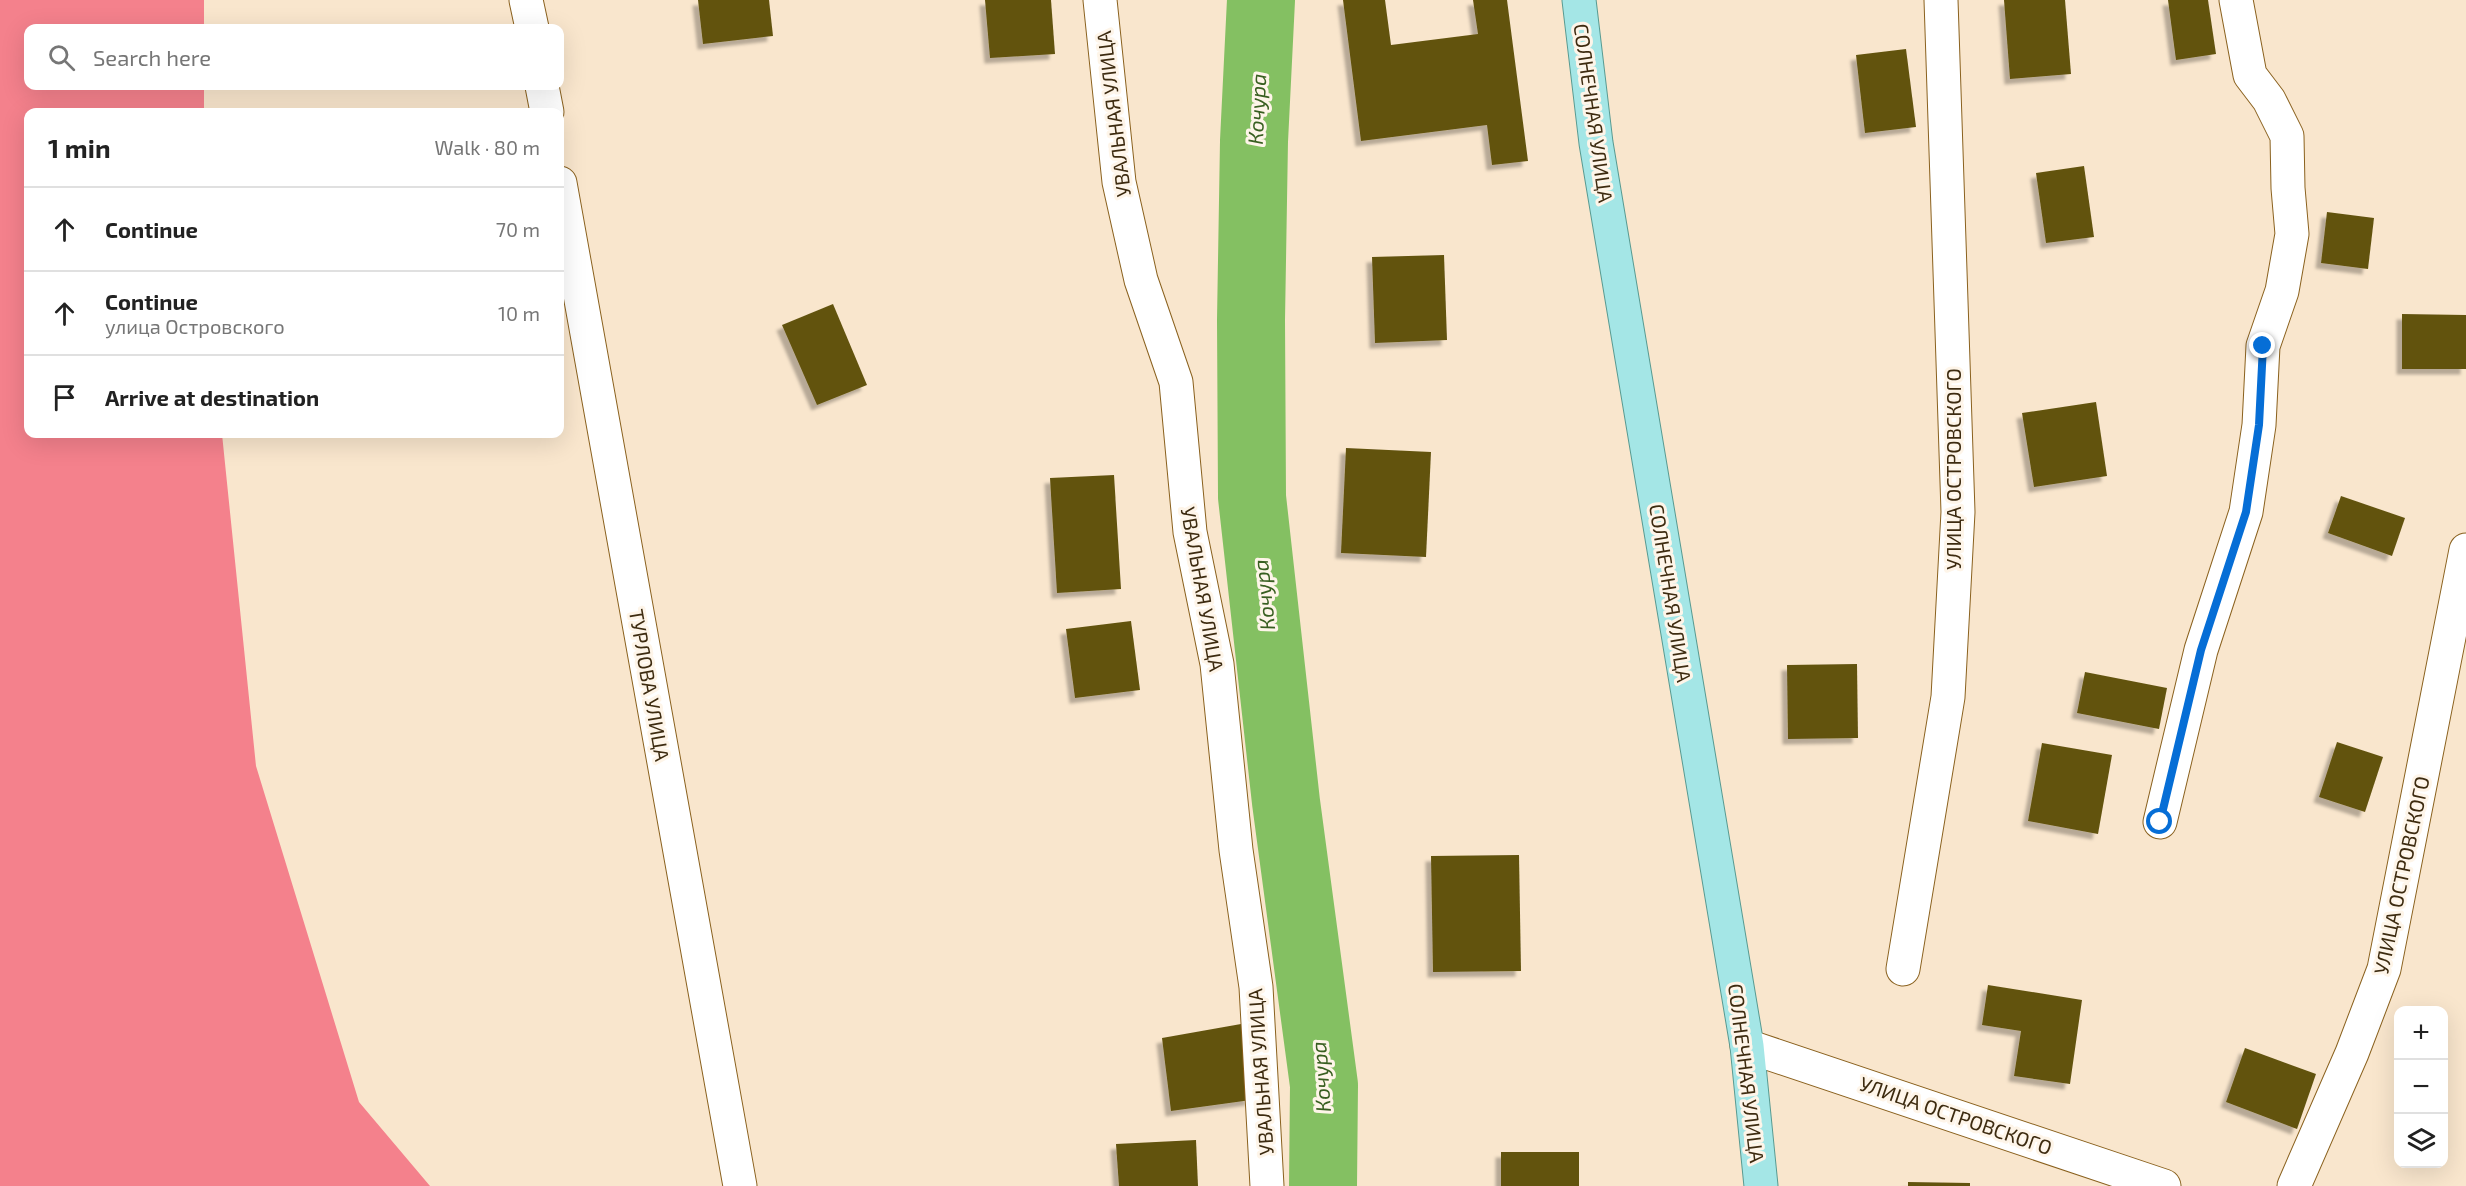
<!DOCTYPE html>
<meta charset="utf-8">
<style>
:root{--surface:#fff;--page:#f6f6f6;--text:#222;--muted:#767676;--line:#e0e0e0}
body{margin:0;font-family:"Exo 2",sans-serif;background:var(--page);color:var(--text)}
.controls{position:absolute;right:18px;bottom:18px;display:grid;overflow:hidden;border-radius:12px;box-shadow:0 6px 24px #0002}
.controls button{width:54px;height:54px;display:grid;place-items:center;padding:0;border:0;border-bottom:2px solid var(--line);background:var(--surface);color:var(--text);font:30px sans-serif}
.stop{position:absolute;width:18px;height:18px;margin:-14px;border:4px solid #066ed6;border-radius:50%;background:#fff}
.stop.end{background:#066ed6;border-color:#fff;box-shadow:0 2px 6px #0008}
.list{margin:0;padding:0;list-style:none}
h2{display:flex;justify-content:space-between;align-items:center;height:78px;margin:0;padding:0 24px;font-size:26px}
h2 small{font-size:20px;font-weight:400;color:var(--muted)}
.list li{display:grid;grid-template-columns:39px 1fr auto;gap:18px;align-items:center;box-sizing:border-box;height:84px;padding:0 24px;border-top:2px solid var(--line)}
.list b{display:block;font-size:22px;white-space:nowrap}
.list p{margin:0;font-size:20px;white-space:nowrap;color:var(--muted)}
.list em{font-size:20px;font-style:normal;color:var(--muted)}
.icon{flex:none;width:33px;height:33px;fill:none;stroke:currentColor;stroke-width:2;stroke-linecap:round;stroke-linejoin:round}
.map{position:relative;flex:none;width:2466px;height:1186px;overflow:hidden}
.search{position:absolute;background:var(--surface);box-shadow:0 6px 24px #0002;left:24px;top:24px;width:540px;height:66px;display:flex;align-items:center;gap:15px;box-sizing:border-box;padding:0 21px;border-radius:12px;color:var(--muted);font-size:22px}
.panel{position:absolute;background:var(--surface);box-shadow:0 6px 24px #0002;left:24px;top:108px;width:540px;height:330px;border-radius:12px}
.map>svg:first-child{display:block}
</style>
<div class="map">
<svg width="2466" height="1186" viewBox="0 0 2466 1186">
<defs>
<filter id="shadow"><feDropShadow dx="-5.5" dy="5.5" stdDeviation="1.5" flood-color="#0004"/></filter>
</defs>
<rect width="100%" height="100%" fill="#f9e6cd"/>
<path fill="#f4818c" d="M0,0h204v28h-176v58h176v26h-176v322h194l34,332 103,336 71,84h-430z"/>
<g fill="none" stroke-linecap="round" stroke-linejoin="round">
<path stroke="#84c062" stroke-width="68" d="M1261,0l-7,141 -3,179 1,177 34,305 38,283 -1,101"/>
</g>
<g fill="#625310" filter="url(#shadow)">
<path d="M698,0h71l4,36 -70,8z"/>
<path d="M985,0h66l4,54 -65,4z"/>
<path d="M1343,0h42l6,45 87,-11 -5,-34h34l21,161 -36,4 -5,-40 -126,16z"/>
<path d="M2004,0h61l6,74 -61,5z"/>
<path d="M2168,0h40l8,54 -40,6z"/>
<path d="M1906,49l10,78 -51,6 -9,-78z"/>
<path d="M2084,166l10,71 -48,6 -10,-70z"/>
<path d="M2327,212l47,6 -6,51 -47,-6z"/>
<path d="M1444,255l3,85 -72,3 -3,-86z"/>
<path d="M833,304l34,81 -50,20 -35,-80z"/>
<path d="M2402,314l64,1v54h-64z"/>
<path d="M2096,402l11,74 -73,11 -12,-74z"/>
<path d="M1346,448l85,4 -5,105 -85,-4z"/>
<path d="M1114,475l7,114 -64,4 -7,-115z"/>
<path d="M2341,496l64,22 -13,38 -64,-23z"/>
<path d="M1131,621l9,69 -65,8 -9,-69z"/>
<path d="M1857,664l1,74 -70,1 -1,-74z"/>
<path d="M2085,672l82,16 -8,41 -82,-16z"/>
<path d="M2337,742l46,15 -18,55 -46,-15z"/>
<path d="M2042,743l70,12 -14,79 -70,-13z"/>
<path d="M1519,855l2,116 -88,1 -2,-116z"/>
<path d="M1988,985l94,15 -12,84 -56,-8 7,-45 -39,-6z"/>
<path d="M1241,1024l10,76 -80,11 -9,-73z"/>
<path d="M2245,1048l71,26 -19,55 -71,-27z"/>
<path d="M1196,1140l2,46h-79l-3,-42z"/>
<rect x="1501" y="1152" width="78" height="34"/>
<path d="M1908,1182l62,1v3h-62z"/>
</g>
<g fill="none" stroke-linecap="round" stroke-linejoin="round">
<g stroke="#8a611e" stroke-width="35">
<g id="street">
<path d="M526,0l6,28"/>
<path d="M1100,0l19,182 22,98 35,102 14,150 27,132 19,186 20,137 11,199"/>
<path d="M542,86l5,26"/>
<path d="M560,183l180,1003"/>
<path d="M2160,822l41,-172 45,-138 13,-87 4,-79 19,-55 10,-57 -4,-46 -1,-52 -18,-36 -19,-25 -14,-75"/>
<path d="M1903,969l45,-272 10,-185 -17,-512"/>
<path d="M1747,1046l417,140"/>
<path d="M2294,1186l58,-133 32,-84 82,-419"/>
</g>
</g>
<g stroke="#589a91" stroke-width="35">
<path id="primary" d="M1579,0l17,143 151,903 14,140"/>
</g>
<use href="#street" stroke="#fff" stroke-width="33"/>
<use href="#primary" stroke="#a4e6e6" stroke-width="33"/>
</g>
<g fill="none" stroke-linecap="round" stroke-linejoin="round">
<path stroke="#066ed6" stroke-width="8" d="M2160,822l41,-172 45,-138 13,-87 4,-79"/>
</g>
<g text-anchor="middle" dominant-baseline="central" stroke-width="6" stroke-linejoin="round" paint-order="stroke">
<g font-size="20" fill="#3d2b10" stroke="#fef5e9">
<text transform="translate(1594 113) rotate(82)">СОЛНЕЧНАЯ УЛИЦА</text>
<text transform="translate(1113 114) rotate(-97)">УВАЛЬНАЯ УЛИЦА</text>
<text transform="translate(1953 469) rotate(-90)">УЛИЦА ОСТРОВСКОГО</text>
<text transform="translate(1203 589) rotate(80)">УВАЛЬНАЯ УЛИЦА</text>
<text transform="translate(1671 593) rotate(81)">СОЛНЕЧНАЯ УЛИЦА</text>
<text transform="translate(650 685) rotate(80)">ТУРЛОВА УЛИЦА</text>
<text transform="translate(2401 875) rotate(-78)">УЛИЦА ОСТРОВСКОГО</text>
<text transform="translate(1260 1072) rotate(-94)">УВАЛЬНАЯ УЛИЦА</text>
<text transform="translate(1747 1073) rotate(83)">СОЛНЕЧНАЯ УЛИЦА</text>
<text transform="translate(1956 1115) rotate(19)">УЛИЦА ОСТРОВСКОГО</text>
</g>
<g font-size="21" font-style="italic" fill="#385f20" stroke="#fef5e9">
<text transform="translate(1256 109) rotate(-87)">Кочура</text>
<text transform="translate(1263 595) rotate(-96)">Кочура</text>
<text transform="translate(1320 1077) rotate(-94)">Кочура</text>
</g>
</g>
</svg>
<div class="controls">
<button>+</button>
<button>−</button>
<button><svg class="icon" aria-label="layers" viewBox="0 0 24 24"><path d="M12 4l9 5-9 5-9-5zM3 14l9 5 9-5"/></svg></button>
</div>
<div class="stop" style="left:2160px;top:822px"></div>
<div class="stop end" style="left:2263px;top:346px"></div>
<div class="search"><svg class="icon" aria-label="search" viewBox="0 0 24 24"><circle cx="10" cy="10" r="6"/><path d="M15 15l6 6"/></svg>Search here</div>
<section class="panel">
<h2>1 min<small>Walk · 80 m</small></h2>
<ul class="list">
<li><svg class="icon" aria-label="ahead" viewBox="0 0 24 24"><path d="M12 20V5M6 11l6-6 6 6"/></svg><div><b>Continue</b></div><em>70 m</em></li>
<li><svg class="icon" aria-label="ahead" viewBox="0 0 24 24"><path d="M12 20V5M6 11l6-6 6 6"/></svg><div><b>Continue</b><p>улица Островского</p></div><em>10 m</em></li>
<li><svg class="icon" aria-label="arrive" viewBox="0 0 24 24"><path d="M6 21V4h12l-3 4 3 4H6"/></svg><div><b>Arrive at destination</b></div></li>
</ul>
</section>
</div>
